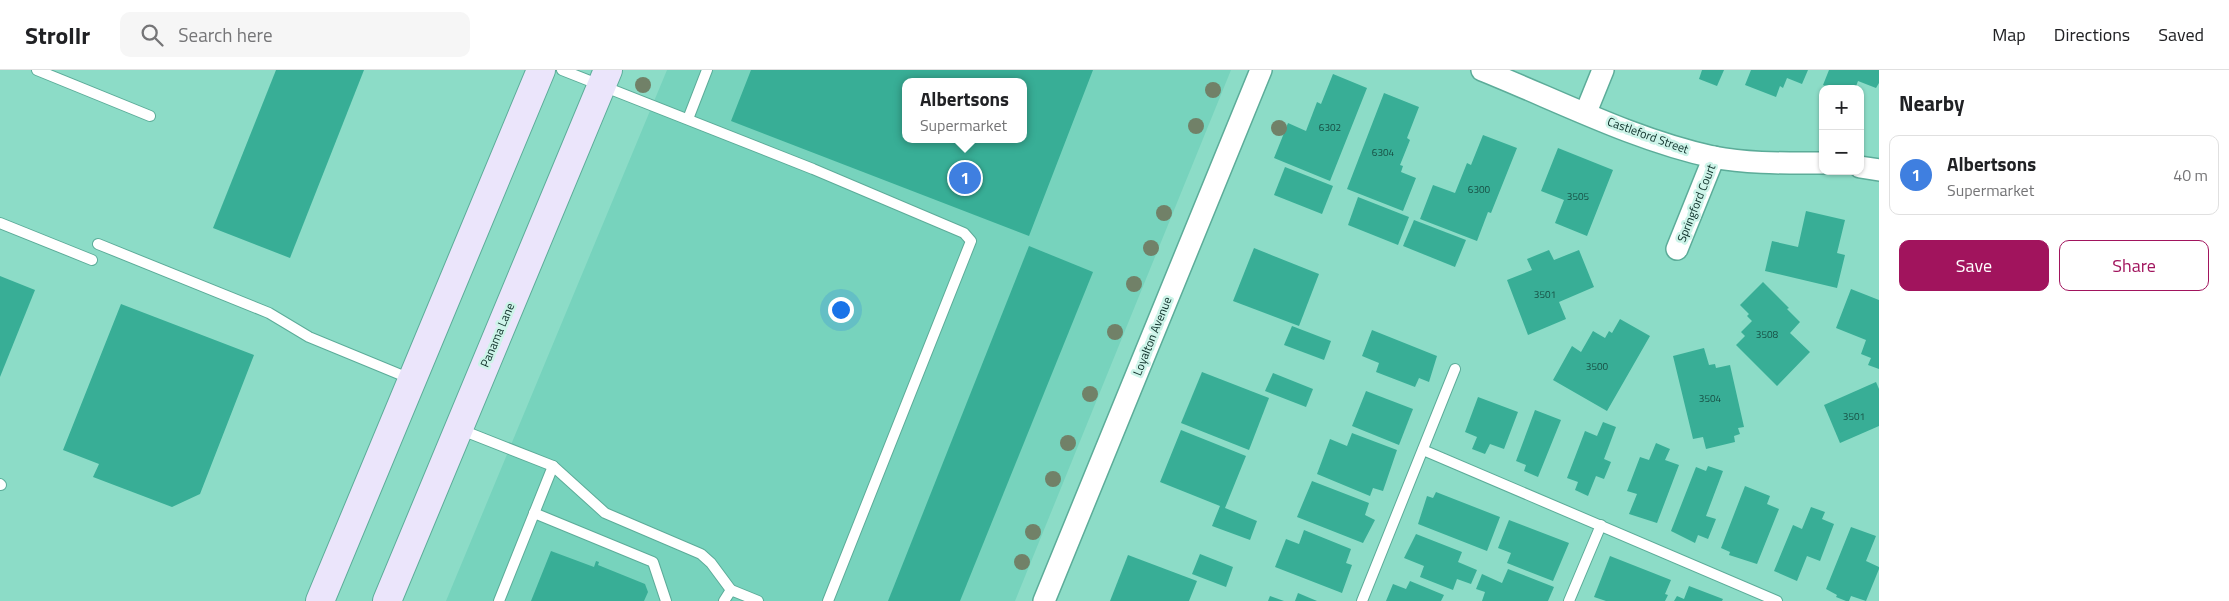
<!DOCTYPE html>
<meta charset="utf-8">
<style>
:root{--surface:#fff;--page:#f6f6f6;--text:#202124;--muted:#757577;--line:#e0e0e0;--accent:#a1145d}
body{margin:0;font-family:"Titillium Web",sans-serif;background:var(--page);color:var(--text)}
.controls{position:absolute;right:15px;top:15px;display:grid;overflow:hidden;border-radius:10px;box-shadow:0 1px 4px #0004}
.controls button{width:45px;height:45px;display:grid;place-items:center;padding:0;border:0;border-bottom:1px solid var(--line);background:var(--surface);color:var(--text);font:25px sans-serif}
.you{position:absolute;left:840px;top:239px;width:18px;height:18px;margin:-12px;border:4px solid #fff;border-radius:50%;background:#1a73e8;box-shadow:0 0 0 8px #1a73e833}
.badge{display:grid;place-items:center;width:32px;height:32px;border-radius:50%;background:var(--accent);color:#fff;font-size:16px;font-weight:700}
.pin{position:absolute;translate:-50% -50%;border:2px solid #fff;box-shadow:0 1px 5px #0006}
.popup{position:absolute;left:902px;top:8px;width:125px;height:65px;box-sizing:border-box;display:grid;place-content:center;border-radius:10px;background:var(--surface);filter:drop-shadow(0 1px 4px #0005);font-size:16px;white-space:nowrap;color:var(--muted)}
.popup b{font-size:19px;color:var(--text)}
.popup::after{content:'';position:absolute;left:50%;top:100%;margin-left:-10px;border:10px solid transparent;border-top-color:var(--surface)}
.list{margin:0;padding:0;list-style:none}
h2{display:flex;justify-content:space-between;align-items:center;height:65px;margin:0;padding:0 20px;font-size:21px}
h2 small{font-size:16px;font-weight:400;color:var(--muted)}
.list li{display:grid;grid-template-columns:32px 1fr auto;gap:15px;align-items:center;box-sizing:border-box;height:80px;margin:0 10px 10px;padding:0 10px;border:1px solid var(--line);border-radius:10px}
.list b{display:block;font-size:19px;white-space:nowrap}
.list p{margin:0;font-size:16px;white-space:nowrap;color:var(--muted)}
.list em{font-size:16px;font-style:normal;color:var(--muted)}
.actions{display:flex;gap:10px;padding:15px 20px}
.actions a{flex:1;padding:11px 0;border:1px solid var(--accent);border-radius:10px;text-align:center;font-size:18px;color:var(--accent)}
.actions .main{background:var(--accent);color:#fff}
.icon{flex:none;width:28px;height:28px;fill:none;stroke:currentColor;stroke-width:2;stroke-linecap:round;stroke-linejoin:round}
.map{position:relative;flex:none;width:1879px;height:531px;overflow:hidden}
header{display:flex;align-items:center;gap:30px;box-sizing:border-box;height:70px;padding:0 25px;background:var(--surface);border-bottom:1px solid var(--line)}
header strong{font-size:24px}
nav{display:flex;gap:28px;margin-inline-start:auto;font-size:18px}
.search{width:350px;height:45px;background:var(--page);display:flex;align-items:center;gap:12px;box-sizing:border-box;padding:0 18px;border-radius:10px;color:var(--muted);font-size:19px}
main{display:flex}
aside{flex:1;background:var(--surface)}
.map>svg:first-child{display:block}
</style>
<header>
<strong>Strollr</strong>
<div class="search"><svg class="icon" aria-label="search" viewBox="0 0 24 24"><circle cx="10" cy="10" r="6"/><path d="M15 15l6 6"/></svg>Search here</div>
<nav><a>Map</a><a>Directions</a><a>Saved</a></nav>
</header>
<main>
<div class="map">
<svg width="1879" height="531" viewBox="0 0 1879 531">
<rect width="100%" height="100%" fill="#8cdcc7"/>
<path fill="#77d3bd" fill-rule="evenodd" d="M667,0h564l-216,531h-569zM906,12h118v57h-118z"/>
<g fill="#38ae96" fill-rule="evenodd">
<path d="M276,0h88l-74,188 -77,-30z"/>
<path d="M751,0h342l-64,166 -298,-115zM906,12h118v57h-118z"/>
<path d="M1702,0h22l-7,16 -18,-7z"/>
<path d="M1751,0h57l-6,14 -15,-6 -4,10 -3,-2 -4,11 -31,-12z"/>
<path d="M1829,0h50v13l-3,5 -18,-7 -3,8h-21l-11,-4z"/>
<path d="M1333,4l34,14 -37,93 -56,-23 14,-35 18,8 11,-29 4,2z"/>
<path d="M1384,23l35,14 -12,31 3,2 -10,25 3,1 -2,6 15,6 -13,33 -56,-22z"/>
<path d="M1483,65l34,13 -26,65 -3,-1 -11,29 -57,-22 13,-34 22,8 12,-30 4,2z"/>
<path d="M1558,78l55,22 -26,66 -32,-13 9,-23 -23,-9z"/>
<path d="M1285,97l48,19 -11,28 -48,-19z"/>
<path d="M1358,127l51,20 -11,28 -50,-20z"/>
<path d="M1806,141l39,9 -8,33 8,2 -8,33 -72,-17 7,-30 26,6z"/>
<path d="M1414,150l52,20 -11,27 -52,-21z"/>
<path d="M1029,176l64,26 -133,329h-72z"/>
<path d="M1254,178l65,26 -20,52 -66,-25z"/>
<path d="M1549,180l5,10 25,-10 15,37 -35,15 7,17 -38,16 -21,-55 25,-10 -5,-11z"/>
<path d="M0,206l35,14 -35,87z"/>
<path d="M1763,212l26,26 -2,1 13,13 -10,11 20,19 -33,34 -41,-41 9,-9 -4,-4 11,-11 -5,-5 2,-2 -9,-9z"/>
<path d="M1851,219l28,11v69l-11,-4 3,-7 -10,-4 5,-14 -30,-12z"/>
<path d="M121,234l133,51 -54,139 -28,13 -79,-30 6,-13 -36,-14z"/>
<path d="M1620,249l30,17 -43,75 -54,-31 19,-34 9,6 12,-21 12,7 4,-7 3,2z"/>
<path d="M1292,256l39,15 -7,19 -40,-15z"/>
<path d="M1372,260l65,26 -8,26 -10,-4 -4,9 -39,-15 3,-9 -17,-7z"/>
<path d="M1704,278l5,17 6,-1 1,4 14,-3 14,62 -6,1 2,6 -6,2 1,6 -29,7 -3,-12 -10,2 -20,-83z"/>
<path d="M1202,302l67,26 -20,52 -68,-27z"/>
<path d="M1273,303l40,16 -7,18 -41,-16z"/>
<path d="M1876,312l3,7v37l-39,17 -16,-38z"/>
<path d="M1366,321l47,18 -14,36 -47,-19z"/>
<path d="M1478,327l40,15 -14,37 -14,-5 -5,10 -13,-5 5,-12 -12,-5z"/>
<path d="M1535,340l26,10 -23,57 -14,-6 2,-6 -10,-4z"/>
<path d="M1603,352l13,5 -12,32 7,3 -7,17 -8,-3 -8,20 -13,-6 3,-8 -11,-4 18,-47 12,5z"/>
<path d="M1181,360l65,26 -21,52 32,13 -7,19 -38,-14 8,-20 -60,-24z"/>
<path d="M1352,363l45,17 -14,41 -10,-3 -3,8 -53,-22 13,-35 17,7z"/>
<path d="M1656,373l14,6 -5,11 14,5 -22,58 -28,-9 8,-20 -10,-3 13,-34 9,3z"/>
<path d="M1708,396l15,5 -17,45 10,3 -8,20 -10,-4 -3,8 -24,-12 25,-64 10,4z"/>
<path d="M1312,411l57,22 -4,12 10,5 -12,23 -66,-26z"/>
<path d="M1745,416l25,10 -3,8 12,5 -22,55 -28,-9 1,-3 -9,-4z"/>
<path d="M1436,422l64,25 -13,34 -69,-27 9,-28 6,2z"/>
<path d="M1811,437l14,5 -3,7 12,5 -14,37 -13,-5 -10,25 -23,-10 19,-46 9,4z"/>
<path d="M1509,450l60,23 -16,38 -46,-18 4,-10 -13,-5z"/>
<path d="M1851,457l25,9 -10,25 13,6v2l-13,32 -15,-5 -2,5h-3l-10,-4 1,-2 -11,-6z"/>
<path d="M1304,460l47,19 -5,14 6,2 -10,28 -67,-26 11,-28 13,5z"/>
<path d="M1416,464l46,18 -4,10 19,8 -6,14 -14,-5 -4,11 -33,-13 4,-11 -20,-8z"/>
<path d="M551,481l43,16 2,-6 3,1 -1,3 47,19 3,8 -4,9h-113z"/>
<path d="M1200,484l33,13 -7,20 -34,-13z"/>
<path d="M1128,485l69,26 -8,20h-79z"/>
<path d="M1610,486l61,24 -6,14 3,1 -3,6h-59l-12,-4z"/>
<path d="M1508,499l46,18 -6,14h-66l3,-9 -9,-3 6,-15 20,9z"/>
<path d="M1410,511l34,14 -3,6h-55l7,-17 13,5z"/>
<path d="M1689,516l34,13 -1,2h-48l3,-5 7,3z"/>
<path d="M1298,523l19,8h-22z"/>
<path d="M1270,526l14,5h-16z"/>
</g>
<g fill="none" stroke-linecap="round" stroke-linejoin="round">
<g stroke="#5cac99" stroke-width="12">
<g id="lane">
<path d="M37,0l113,46"/>
<path d="M562,0l251,99 151,64 7,8 -143,360"/>
<path d="M688,49l19,-49"/>
<path d="M0,153l92,37"/>
<path d="M98,174l171,69 40,24 102,42"/>
<path d="M459,359l94,37 52,47 96,41 10,9 20,27"/>
<path d="M1423,380l354,151"/>
<path d="M0,414l1,1"/>
<path d="M534,443l119,49 13,39"/>
<path d="M499,531l54,-135"/>
<path d="M724,531l7,-11 27,11"/>
<path d="M1362,531l93,-232"/>
<path d="M1569,531l32,-76"/>
</g>
</g>
<g stroke="#5cac99" stroke-width="24">
<g id="street">
<path d="M1482,0c75,30 152,70 231,87 36,7 73,6 110,6"/>
<path d="M1586,42l17,-42"/>
<path d="M1860,97l19,3"/>
<path d="M1677,179l37,-92"/>
<path d="M1044,531l217,-531"/>
</g>
</g>
<g stroke="#5cac99" stroke-width="30">
<g id="secondary">
<path d="M320,531l221,-531"/>
<path d="M387,531l221,-531"/>
</g>
</g>
<use href="#lane" stroke="#fff" stroke-width="10"/>
<use href="#street" stroke="#fff" stroke-width="21"/>
<use href="#secondary" stroke="#ebe5fb" stroke-width="28"/>
</g>
<g fill="#718168">
<circle cx="643" cy="15" r="8"/>
<circle cx="1213" cy="20" r="8"/>
<circle cx="1196" cy="56" r="8"/>
<circle cx="1279" cy="58" r="8"/>
<circle cx="1164" cy="143" r="8"/>
<circle cx="1151" cy="178" r="8"/>
<circle cx="1134" cy="214" r="8"/>
<circle cx="1115" cy="262" r="8"/>
<circle cx="1090" cy="324" r="8"/>
<circle cx="1068" cy="373" r="8"/>
<circle cx="1053" cy="409" r="8"/>
<circle cx="1033" cy="462" r="8"/>
<circle cx="1022" cy="492" r="8"/>
</g>
<g text-anchor="middle" dominant-baseline="central" stroke-width="5" stroke-linejoin="round" paint-order="stroke">
<g font-size="10" fill="#174e43">
<text x="1330" y="57">6302</text>
<text x="1383" y="82">6304</text>
<text x="1479" y="119">6300</text>
<text x="1578" y="126">3505</text>
<text x="1545" y="224">3501</text>
<text x="1767" y="264">3508</text>
<text x="1597" y="296">3500</text>
<text x="1710" y="328">3504</text>
<text x="1854" y="346">3501</text>
</g>
<g font-size="12" fill="#0c2e27" stroke="#cdf4e9">
<text transform="translate(1648 65) rotate(20)">Castleford Street</text>
<text transform="translate(1696 133) rotate(-68)">Springford Court</text>
<text transform="translate(497 265) rotate(-67)">Panama Lane</text>
<text transform="translate(1152 266) rotate(-68)">Loyalton Avenue</text>
</g>
</g>
</svg>
<div class="controls">
<button>+</button>
<button>−</button>
</div>
<div class="you"></div>
<div class="pin badge" style="left:965px;top:108px;background:#3f7fe0">1</div>
<div class="popup"><b>Albertsons</b>Supermarket</div>
</div>
<aside>
<h2>Nearby<small></small></h2>
<ul class="list">
<li><span class="badge" style="background:#3f7fe0">1</span><div><b>Albertsons</b><p>Supermarket</p></div><em>40 m</em></li>
</ul>
<div class="actions"><a class="main">Save</a><a>Share</a></div>
</aside>
</main>
